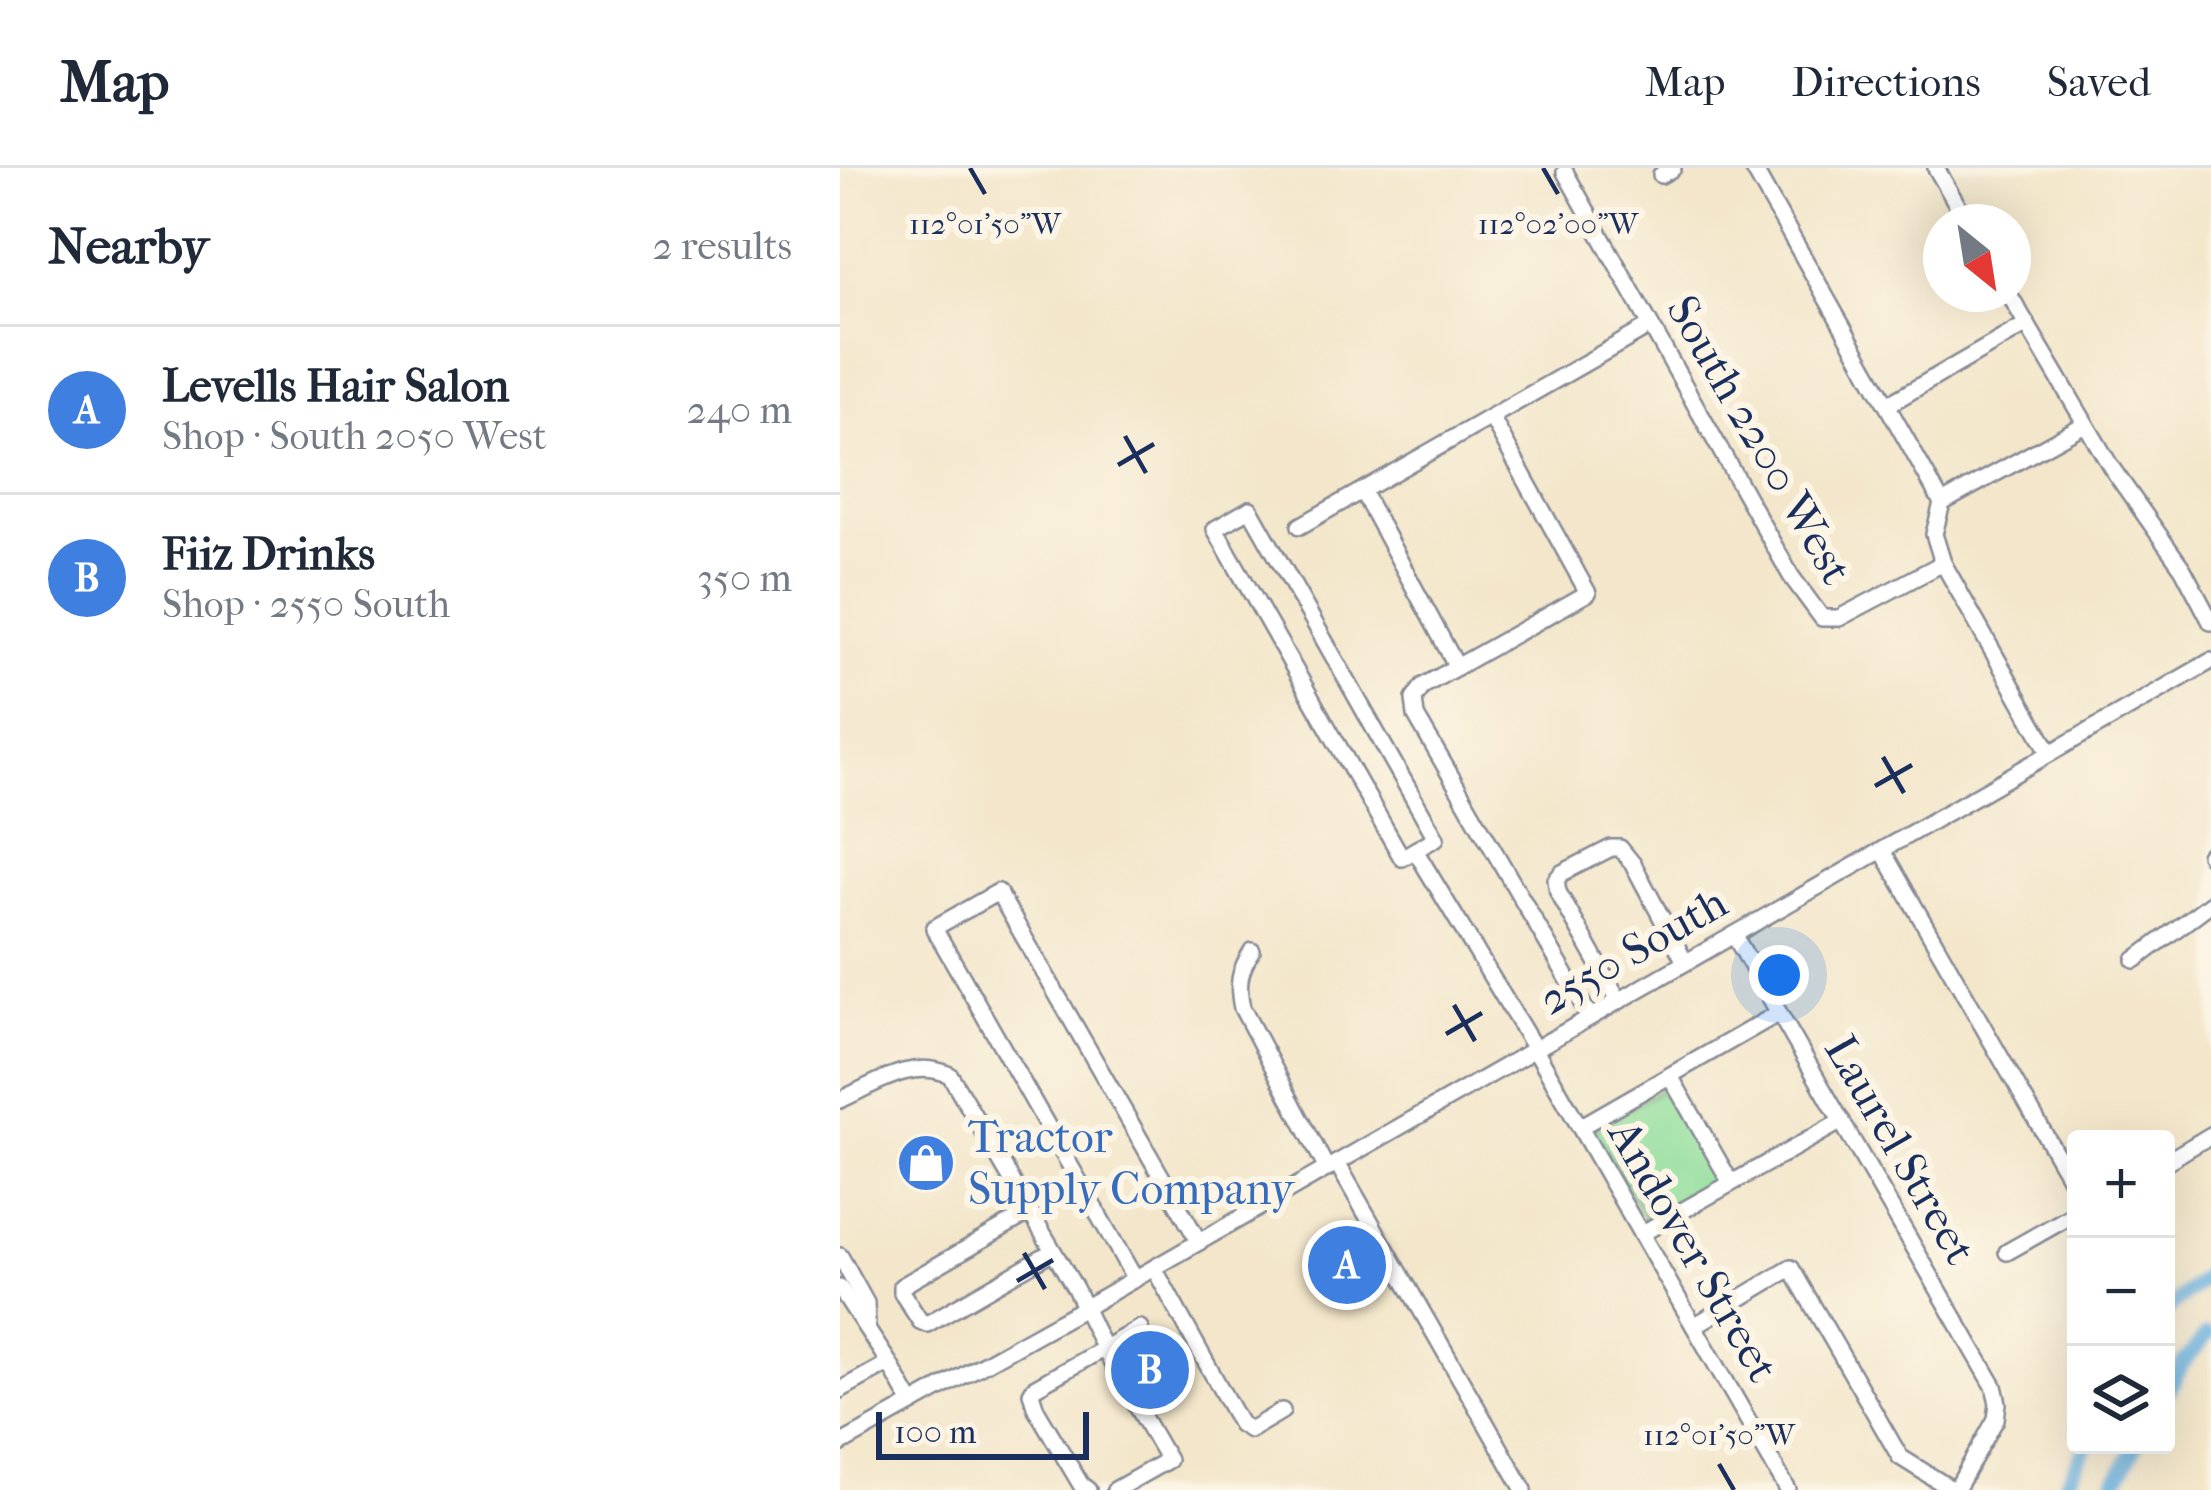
<!DOCTYPE html>
<meta charset="utf-8">
<style>
:root{--surface:#fff;--page:#f2f2f3;--text:#1f2937;--muted:#747a83;--line:#e0e1e3;--accent:#b5179e}
body{margin:0;font-family:"IM FELL French Canon",serif;background:var(--page);color:var(--text)}
.controls{position:absolute;right:36px;bottom:36px;display:grid;overflow:hidden;border-radius:12px;box-shadow:0 12px 48px #0002}
.controls button{width:108px;height:108px;display:grid;place-items:center;padding:0;border:0;border-bottom:3px solid var(--line);background:var(--surface);color:var(--text);font:60px sans-serif}
.compass{position:absolute;left:1083px;top:36px;width:108px;height:108px;border-radius:50%;background:var(--surface);box-shadow:0 12px 48px #0002;rotate:150deg}
.scale{position:absolute;left:36px;bottom:30px;width:213px;box-sizing:border-box;padding-left:12px;border:6px solid #1b2f5e;border-top:0;font-size:33px;line-height:42px;white-space:nowrap;color:#1b2f5e;-webkit-text-stroke:9px #fcf5e5;paint-order:stroke}
.you{position:absolute;left:939px;top:807px;width:42px;height:42px;margin:-30px;border:9px solid #fff;border-radius:50%;background:#1a73e8;box-shadow:0 0 0 18px #1a73e833}
.badge{display:grid;place-items:center;width:78px;height:78px;border-radius:50%;background:var(--accent);color:#fff;font-size:39px;font-weight:700}
.pin{position:absolute;translate:-50% -50%;border:6px solid #fff;box-shadow:0 3px 12px #0006}
.list{margin:0;padding:0;list-style:none}
h2{display:flex;justify-content:space-between;align-items:center;height:156px;margin:0;padding:0 48px;font-size:51px}
h2 small{font-size:39px;font-weight:400;color:var(--muted)}
.list li{display:grid;grid-template-columns:78px 1fr auto;gap:36px;align-items:center;box-sizing:border-box;height:168px;padding:0 48px;border-top:3px solid var(--line)}
.list b{display:block;font-size:45px;white-space:nowrap}
.list p{margin:0;font-size:39px;white-space:nowrap;color:var(--muted)}
.list em{font-size:39px;font-style:normal;color:var(--muted)}
.icon{flex:none;width:66px;height:66px;fill:none;stroke:currentColor;stroke-width:2;stroke-linecap:round;stroke-linejoin:round}
.map{position:relative;flex:none;width:1371px;height:1322px;overflow:hidden}
header{display:flex;align-items:center;gap:72px;box-sizing:border-box;height:168px;padding:0 60px;background:var(--surface);border-bottom:3px solid var(--line)}
header strong{font-size:57px}
nav{display:flex;gap:66px;margin-inline-start:auto;font-size:42px}
main{display:flex}
aside{flex:1;background:var(--surface)}
.map>svg:first-child{display:block}
</style>
<header>
<strong>Map</strong>
<nav><a>Map</a><a>Directions</a><a>Saved</a></nav>
</header>
<main>
<aside>
<h2>Nearby<small>2 results</small></h2>
<ul class="list">
<li><span class="badge" style="background:#3f7fe0">A</span><div><b>Levells Hair Salon</b><p>Shop · South 2050 West</p></div><em>240 m</em></li>
<li><span class="badge" style="background:#3f7fe0">B</span><div><b>Fiiz Drinks</b><p>Shop · 2550 South</p></div><em>350 m</em></li>
</ul>
</aside>
<div class="map">
<svg width="1371" height="1322" viewBox="0 0 1371 1322">
<rect width="100%" height="100%" fill="#fcf5e5"/>
<filter id="ink" filterUnits="userSpaceOnUse"><feTurbulence type="fractalNoise" baseFrequency=".00833" numOctaves="2"/><feDisplacementMap in="SourceGraphic" scale="24" xChannelSelector="R" yChannelSelector="G"/><feConvolveMatrix kernelMatrix="1 2 1 2 8 2 1 2 1" color-interpolation-filters="sRGB"/></filter>
<filter id="wash" filterUnits="userSpaceOnUse"><feTurbulence type="fractalNoise" baseFrequency=".004" numOctaves="4" result="noise"/><feDisplacementMap in="SourceGraphic" scale="48" xChannelSelector="R" yChannelSelector="G"/><feGaussianBlur stdDeviation="2.7" result="paint"/><feColorMatrix in="noise" values="0 0 0 0 0 0 0 0 0 0 0 0 0 0 0 0 0 1.4 0 .05"/><feComposite in="paint" operator="in"/></filter>
<g filter="url(#wash)">
<rect width="100%" height="100%" fill="#f3e6ca"/>
<path fill="#90de9b" stroke="#56867c" stroke-width="3" d="M829,916l56,96 -77,44 -55,-95z"/>
<g fill="none" stroke-linecap="round" stroke-linejoin="round">
<g stroke="#69b2e1" stroke-width="15">
<path d="M1326,1143l45,-39"/>
<path d="M1326,1225l17,-30 24,-28"/>
<path d="M1223,1322l24,-45"/>
<path d="M1271,1322l25,-45"/>
</g>
</g>
</g>
<g filter="url(#ink)">
<g fill="none" stroke-linecap="round" stroke-linejoin="round">
<g stroke="#878a94" stroke-width="20">
<g id="minor">
<path d="M913,0l189,335 -8,31 9,29 107,190"/>
<path d="M1096,0l31,54"/>
<path d="M725,4l226,404 31,42h17l104,-55"/>
<path d="M821,7l12,-7"/>
<path d="M1169,126l102,173 72,102 28,53"/>
<path d="M1047,237l140,-81"/>
<path d="M651,249l97,176 -165,93 -9,13 2,17 174,301"/>
<path d="M522,323l95,176"/>
<path d="M1102,335l143,-79"/>
<path d="M460,358l350,-200"/>
<path d="M575,682l21,-12 -186,-329 -35,20 187,329 13,-8 120,199 253,441"/>
<path d="M1042,682l194,339"/>
<path d="M1369,687l2,-2"/>
<path d="M894,767l260,451 4,17 -2,16 -40,71"/>
<path d="M412,783c-13,20 -15,33 -10,57l85,161"/>
<path d="M1295,792l76,-57"/>
<path d="M779,833l-61,-109 -2,-12 6,-7 49,-25h9l13,16 52,98"/>
<path d="M830,908l61,107"/>
<path d="M0,932c34,-15 72,-43 110,-25l125,213 29,61 64,111 -53,30"/>
<path d="M740,959l199,-114"/>
<path d="M1326,994l45,-27"/>
<path d="M497,995l187,327"/>
<path d="M190,1044l-128,74v7l18,28 7,3 126,-73"/>
<path d="M801,1066l201,-113"/>
<path d="M1167,1084l69,-39"/>
<path d="M0,1088l26,47 1,22"/>
<path d="M314,1100l86,156 10,6 32,-19"/>
<path d="M295,1111l-201,-351 64,-36 201,350"/>
<path d="M0,1120l49,75"/>
<path d="M854,1158l97,-58 109,189 53,33"/>
<path d="M0,1222l49,-27 23,41"/>
<path d="M0,1276l244,-136 1127,-647"/>
<path d="M248,1322l-7,-5 -45,-76 -5,-16 3,-5 106,-60"/>
</g>
</g>
<use href="#minor" stroke="#fff" stroke-width="15"/>
</g>
</g>
<path fill="none" stroke="#1b2f5e" stroke-width="4.5" d="M130,0l15,26M703,0l15,26M285,268l21,37M278,297l36,-21M1043,589l21,36M1035,618l37,-21M614,837l21,36M606,866l36,-21M184,1085l21,36M177,1113l36,-21M879,1296l15,26"/>
<defs>
<g id="shop-disc" transform="scale(3)"><circle r="9.5" fill="#3f7fe0" stroke="#fcf5e5"/><path d="M-5-2.5h2.3a2.7 3.5 0 0 1 5.4 0H5L5.5 6h-11ZM-1.5-2.5h3a1.5 2.3 0 0 0-3 0Z" fill="#fff"/></g>
</defs>
<g fill-rule="evenodd">
<use href="#shop-disc" x="86" y="995"/>
</g>
<g text-anchor="middle" dominant-baseline="central" stroke-width="12" stroke-linejoin="round" paint-order="stroke">
<g font-size="45" fill="#1b2f5e" stroke="#fcf5e5">
<text transform="translate(919 272) rotate(60)">South 2200 West</text>
<text transform="translate(793 783) rotate(-30)">2550 South</text>
<text transform="translate(1060 982) rotate(60)">Laurel Street</text>
<text transform="translate(853 1083) rotate(60)">Andover Street</text>
</g>
<g font-size="45" fill="#366cbe" stroke="#fcf5e5" text-anchor="start">
<text x="128" y="969">Tractor<tspan x="128" dy="52">Supply Company</tspan></text>
</g>
</g>
<g font-size="30" text-anchor="middle" fill="#1b2f5e" stroke="#fcf5e5" stroke-width="12" stroke-linejoin="round" paint-order="stroke">
<text x="145" y="66">112°01'50"W</text>
<text x="718" y="66">112°02'00"W</text>
<text x="879" y="1277">112°01'50"W</text>
</g>
</svg>
<div class="controls">
<button>+</button>
<button>−</button>
<button><svg class="icon" aria-label="layers" viewBox="0 0 24 24"><path d="M12 4l9 5-9 5-9-5zM3 14l9 5 9-5"/></svg></button>
</div>
<svg class="compass" viewBox="-18 -18 36 36"><path d="M0-13l5 13h-10z" fill="#e53935"/><path d="M0 13l5-13h-10z" fill="#747a83"/></svg>
<div class="scale">100 m</div>
<div class="you"></div>
<div class="pin badge" style="left:507px;top:1097px;background:#3f7fe0">A</div>
<div class="pin badge" style="left:310px;top:1202px;background:#3f7fe0">B</div>
</div>
</main>
